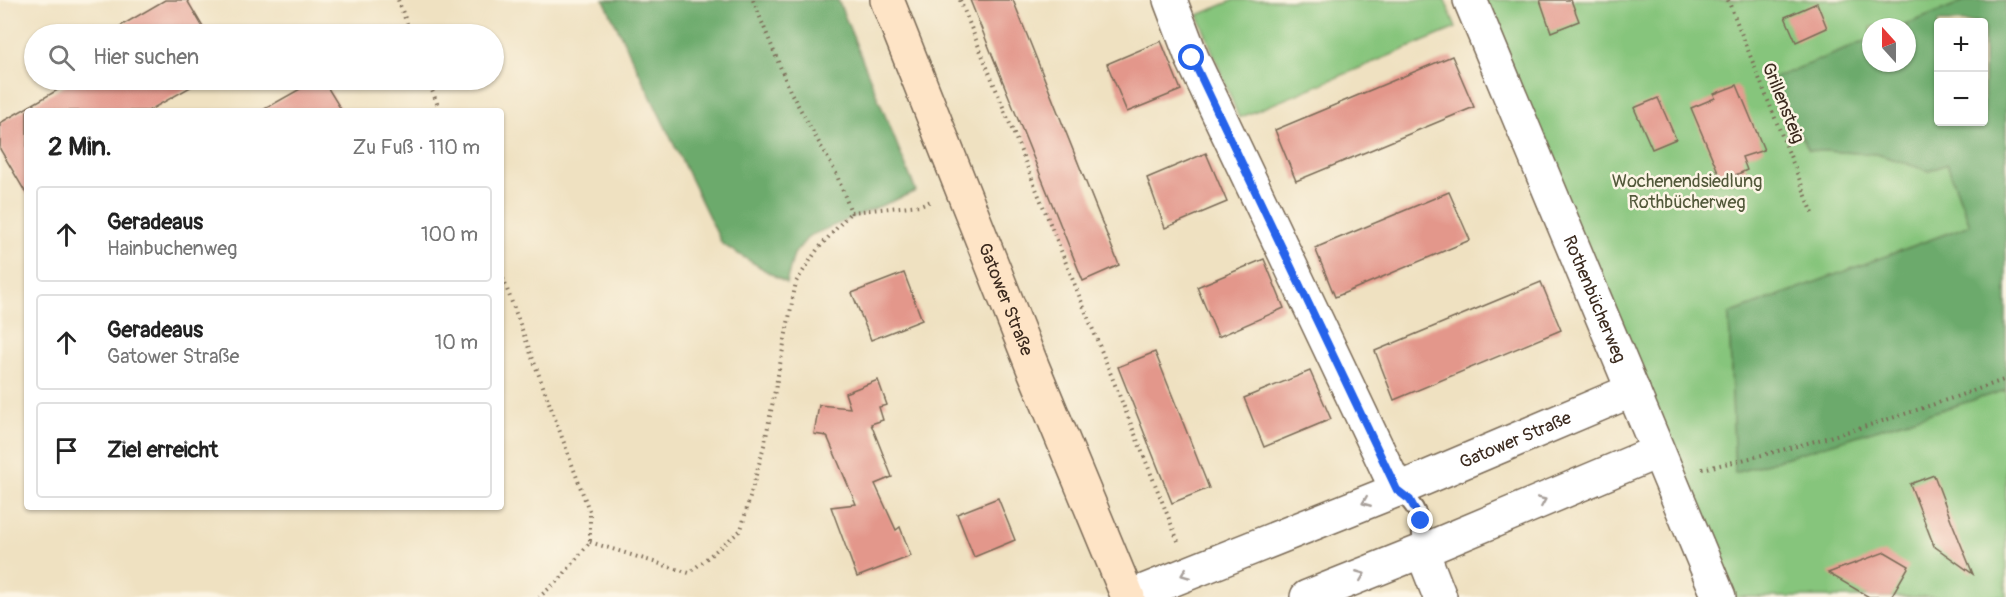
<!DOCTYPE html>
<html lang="de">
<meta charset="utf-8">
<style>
:root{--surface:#fff;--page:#f2f2f2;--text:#222;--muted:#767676;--line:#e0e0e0}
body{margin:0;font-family:Pangolin,sans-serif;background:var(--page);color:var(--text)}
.controls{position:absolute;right:18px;top:18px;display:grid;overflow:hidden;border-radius:6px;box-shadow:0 2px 4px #0004}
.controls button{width:54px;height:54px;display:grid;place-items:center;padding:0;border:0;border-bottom:2px solid var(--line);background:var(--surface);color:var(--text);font:30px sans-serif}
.compass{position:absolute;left:1862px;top:18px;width:54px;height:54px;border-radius:50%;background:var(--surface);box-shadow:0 2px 4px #0004;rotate:339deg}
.stop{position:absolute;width:18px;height:18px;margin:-14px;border:4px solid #2563eb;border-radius:50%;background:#fff}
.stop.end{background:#2563eb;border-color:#fff;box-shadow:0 2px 6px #0008}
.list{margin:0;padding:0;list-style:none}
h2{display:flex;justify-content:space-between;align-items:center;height:78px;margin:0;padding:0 24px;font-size:26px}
h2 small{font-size:20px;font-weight:400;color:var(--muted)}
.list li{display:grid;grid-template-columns:39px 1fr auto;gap:18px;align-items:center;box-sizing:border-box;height:96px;margin:0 12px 12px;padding:0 12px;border:2px solid var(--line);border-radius:6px}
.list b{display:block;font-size:22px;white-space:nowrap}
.list p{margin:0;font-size:20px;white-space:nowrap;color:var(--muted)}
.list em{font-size:20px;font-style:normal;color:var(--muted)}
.icon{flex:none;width:33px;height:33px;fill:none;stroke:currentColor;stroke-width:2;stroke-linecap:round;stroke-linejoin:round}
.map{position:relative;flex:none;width:2006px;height:597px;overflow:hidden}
.search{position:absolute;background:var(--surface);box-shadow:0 2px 4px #0004;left:24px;top:24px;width:480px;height:66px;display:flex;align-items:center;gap:15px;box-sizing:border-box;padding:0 21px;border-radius:33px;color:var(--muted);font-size:22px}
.panel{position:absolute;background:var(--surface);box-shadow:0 2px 4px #0004;left:24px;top:108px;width:480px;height:402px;border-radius:6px}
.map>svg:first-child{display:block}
</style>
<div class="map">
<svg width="2006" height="597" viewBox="0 0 2006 597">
<rect width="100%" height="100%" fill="#fcf5e5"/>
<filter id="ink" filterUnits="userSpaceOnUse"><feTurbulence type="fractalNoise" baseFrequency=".0167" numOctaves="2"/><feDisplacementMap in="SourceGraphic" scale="12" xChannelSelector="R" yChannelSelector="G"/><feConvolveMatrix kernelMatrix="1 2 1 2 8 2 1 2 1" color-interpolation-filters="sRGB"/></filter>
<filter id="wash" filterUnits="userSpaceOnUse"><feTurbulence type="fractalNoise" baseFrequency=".008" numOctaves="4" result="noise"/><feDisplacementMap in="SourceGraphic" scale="24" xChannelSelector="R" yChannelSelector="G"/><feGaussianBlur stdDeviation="1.35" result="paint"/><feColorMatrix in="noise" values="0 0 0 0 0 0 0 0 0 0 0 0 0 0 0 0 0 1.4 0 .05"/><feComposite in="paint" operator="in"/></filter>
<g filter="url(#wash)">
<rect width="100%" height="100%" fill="#efe1c1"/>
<g fill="#86c57c" stroke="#60784d" stroke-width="1.5">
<path d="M1234,0h211l11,28 -217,90 -41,-103z"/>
<path d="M1470,0h497l-67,27h-29v12l-102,41 40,70 68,4 52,17 18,-7 23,61 -241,89 6,159 271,-83v207h-287z"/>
</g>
<g fill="#6caa6c" stroke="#546a45" stroke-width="1.5" fill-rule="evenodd">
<path d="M604,0h234l78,191 -107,45 -15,18 -8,29 -64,-39z"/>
<path d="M1967,0h39v390l-271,83 -6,-159 241,-89 -23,-61 -18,7 -52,-17 -68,-4 -40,-70 102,-41v24h36v-36h-7zM1938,22h46v100h-46z"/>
</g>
<g id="blocks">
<g fill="#e3978b">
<path d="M165,0h22l20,34h-86l-4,-6z"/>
<path d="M970,0h43l106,265 -36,16z"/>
<path d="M1540,0h31l8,21 -28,11z"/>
<path d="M1817,3l10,25 -31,14 -11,-25z"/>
<path d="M1161,41l20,49 -54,22 -20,-48z"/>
<path d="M1452,56l22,51 -178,74 -21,-51z"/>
<path d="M75,80h128l-55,31h-121v84l-27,-46v-26z"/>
<path d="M316,80h7l19,31h-81z"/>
<path d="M1737,85l27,65 -22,7 5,13 -25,11 -31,-73 24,-10 -1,-4z"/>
<path d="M1658,98l18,41 -24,10 -18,-41z"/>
<path d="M1206,153l21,49 -62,26 -18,-50z"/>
<path d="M1449,192l21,48 -135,57 -20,-49z"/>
<path d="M1264,259l20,49 -66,29 -21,-50z"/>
<path d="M904,273l18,47 -51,20 -19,-47z"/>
<path d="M1541,282l20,48 -167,70 -19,-49z"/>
<path d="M1155,352l54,136 -37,15 -54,-136z"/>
<path d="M1310,371l21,48 -67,28 -20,-49z"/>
<path d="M878,380l9,25 -8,2 4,13 -12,4 21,53 -17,7 21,46 4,-3 11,29 -54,21 -26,-70 25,-3 -29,-68 -13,-2 5,-29 31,3 -5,-15z"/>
<path d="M1934,475l17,45 22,54 -39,-28 -24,-62z"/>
<path d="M998,498l17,42 -41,17 -17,-43z"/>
<path d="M1885,552l24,14 -18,31h-22l-41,-24z"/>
</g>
</g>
</g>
<g filter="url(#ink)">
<use href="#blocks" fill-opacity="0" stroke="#7a6a57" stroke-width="1.5"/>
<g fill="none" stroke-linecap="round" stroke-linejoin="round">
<g stroke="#7a6a57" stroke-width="20">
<path id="service" d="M1397,490c26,20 23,31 25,61"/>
</g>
<g stroke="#7a6a57" stroke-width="36">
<g id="minor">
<path d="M1170,0l22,58 205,432"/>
<path id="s1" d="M1470,0l249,597"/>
<path d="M1422,551l18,46"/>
<path id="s2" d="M1129,597l268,-107 236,-100"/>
<path d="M1307,597l115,-46 235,-99"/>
</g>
</g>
<g stroke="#7a6a57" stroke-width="36">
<g id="secondary">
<path id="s3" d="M887,0l146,368 95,229"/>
</g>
</g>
<g stroke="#7a6a57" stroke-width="4" stroke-dasharray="1.5 4.5" stroke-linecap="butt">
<path d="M398,0l13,34"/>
<path d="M753,0l37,91 46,82 15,39 69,-7 11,-4"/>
<path d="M960,0l218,541"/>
<path d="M1728,0l86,216"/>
<path d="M428,80l12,31"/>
<path d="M501,273l89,240v29l-30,37 -21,18"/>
<path d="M1702,469c103,-22 205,-54 304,-90"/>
<path d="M590,542l99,31 52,-43 24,-88 31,-160 21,-32 34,-38"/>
</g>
<use href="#service" stroke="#fff" stroke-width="16"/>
<use href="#minor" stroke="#fff" stroke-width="33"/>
<use href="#secondary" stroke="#fee4c6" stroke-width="33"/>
</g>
<defs><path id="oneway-chevron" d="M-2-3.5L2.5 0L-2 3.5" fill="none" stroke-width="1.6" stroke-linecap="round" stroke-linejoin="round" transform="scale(1.5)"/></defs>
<g stroke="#a79f9a">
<use href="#oneway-chevron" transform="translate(1542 501) rotate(-23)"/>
<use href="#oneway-chevron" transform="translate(1366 502) rotate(158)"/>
<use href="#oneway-chevron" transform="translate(1185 574) rotate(158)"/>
<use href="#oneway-chevron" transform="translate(1361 575) rotate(-22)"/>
</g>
</g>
<g fill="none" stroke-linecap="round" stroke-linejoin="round" filter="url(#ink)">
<path stroke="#2563eb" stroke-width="8" d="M1192,58l205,432 13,10 11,21"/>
</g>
<g text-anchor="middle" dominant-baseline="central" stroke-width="5" stroke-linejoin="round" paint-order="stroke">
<g font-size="18" fill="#3b2a1e" stroke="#fcf5e5">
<text transform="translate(1783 103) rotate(68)">Grillensteig</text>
<text stroke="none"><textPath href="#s1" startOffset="324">Rothenbücherweg</textPath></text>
<text stroke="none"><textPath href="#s3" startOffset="322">Gatower Straße</textPath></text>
<text stroke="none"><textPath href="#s2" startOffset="417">Gatower Straße</textPath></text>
</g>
<g font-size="18" fill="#52583a" stroke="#fcf5e5">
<text x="1687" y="181">Wochenendsiedlung<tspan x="1687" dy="21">Rothbücherweg</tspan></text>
</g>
</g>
</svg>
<div class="controls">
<button>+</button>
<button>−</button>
</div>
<svg class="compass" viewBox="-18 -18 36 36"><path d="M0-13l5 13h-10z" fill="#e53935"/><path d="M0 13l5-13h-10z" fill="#767676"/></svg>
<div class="stop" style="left:1192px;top:58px"></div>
<div class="stop end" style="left:1421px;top:521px"></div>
<div class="search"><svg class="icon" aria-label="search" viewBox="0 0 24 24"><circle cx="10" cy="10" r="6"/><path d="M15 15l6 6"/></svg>Hier suchen</div>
<section class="panel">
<h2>2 Min.<small>Zu Fuß · 110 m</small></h2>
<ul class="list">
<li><svg class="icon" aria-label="ahead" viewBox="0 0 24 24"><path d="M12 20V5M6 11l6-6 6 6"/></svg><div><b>Geradeaus</b><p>Hainbuchenweg</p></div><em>100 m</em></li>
<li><svg class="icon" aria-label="ahead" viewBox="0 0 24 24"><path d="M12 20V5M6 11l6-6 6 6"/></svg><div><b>Geradeaus</b><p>Gatower Straße</p></div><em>10 m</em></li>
<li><svg class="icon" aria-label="arrive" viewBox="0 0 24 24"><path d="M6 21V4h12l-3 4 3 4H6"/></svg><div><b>Ziel erreicht</b></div></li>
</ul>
</section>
</div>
